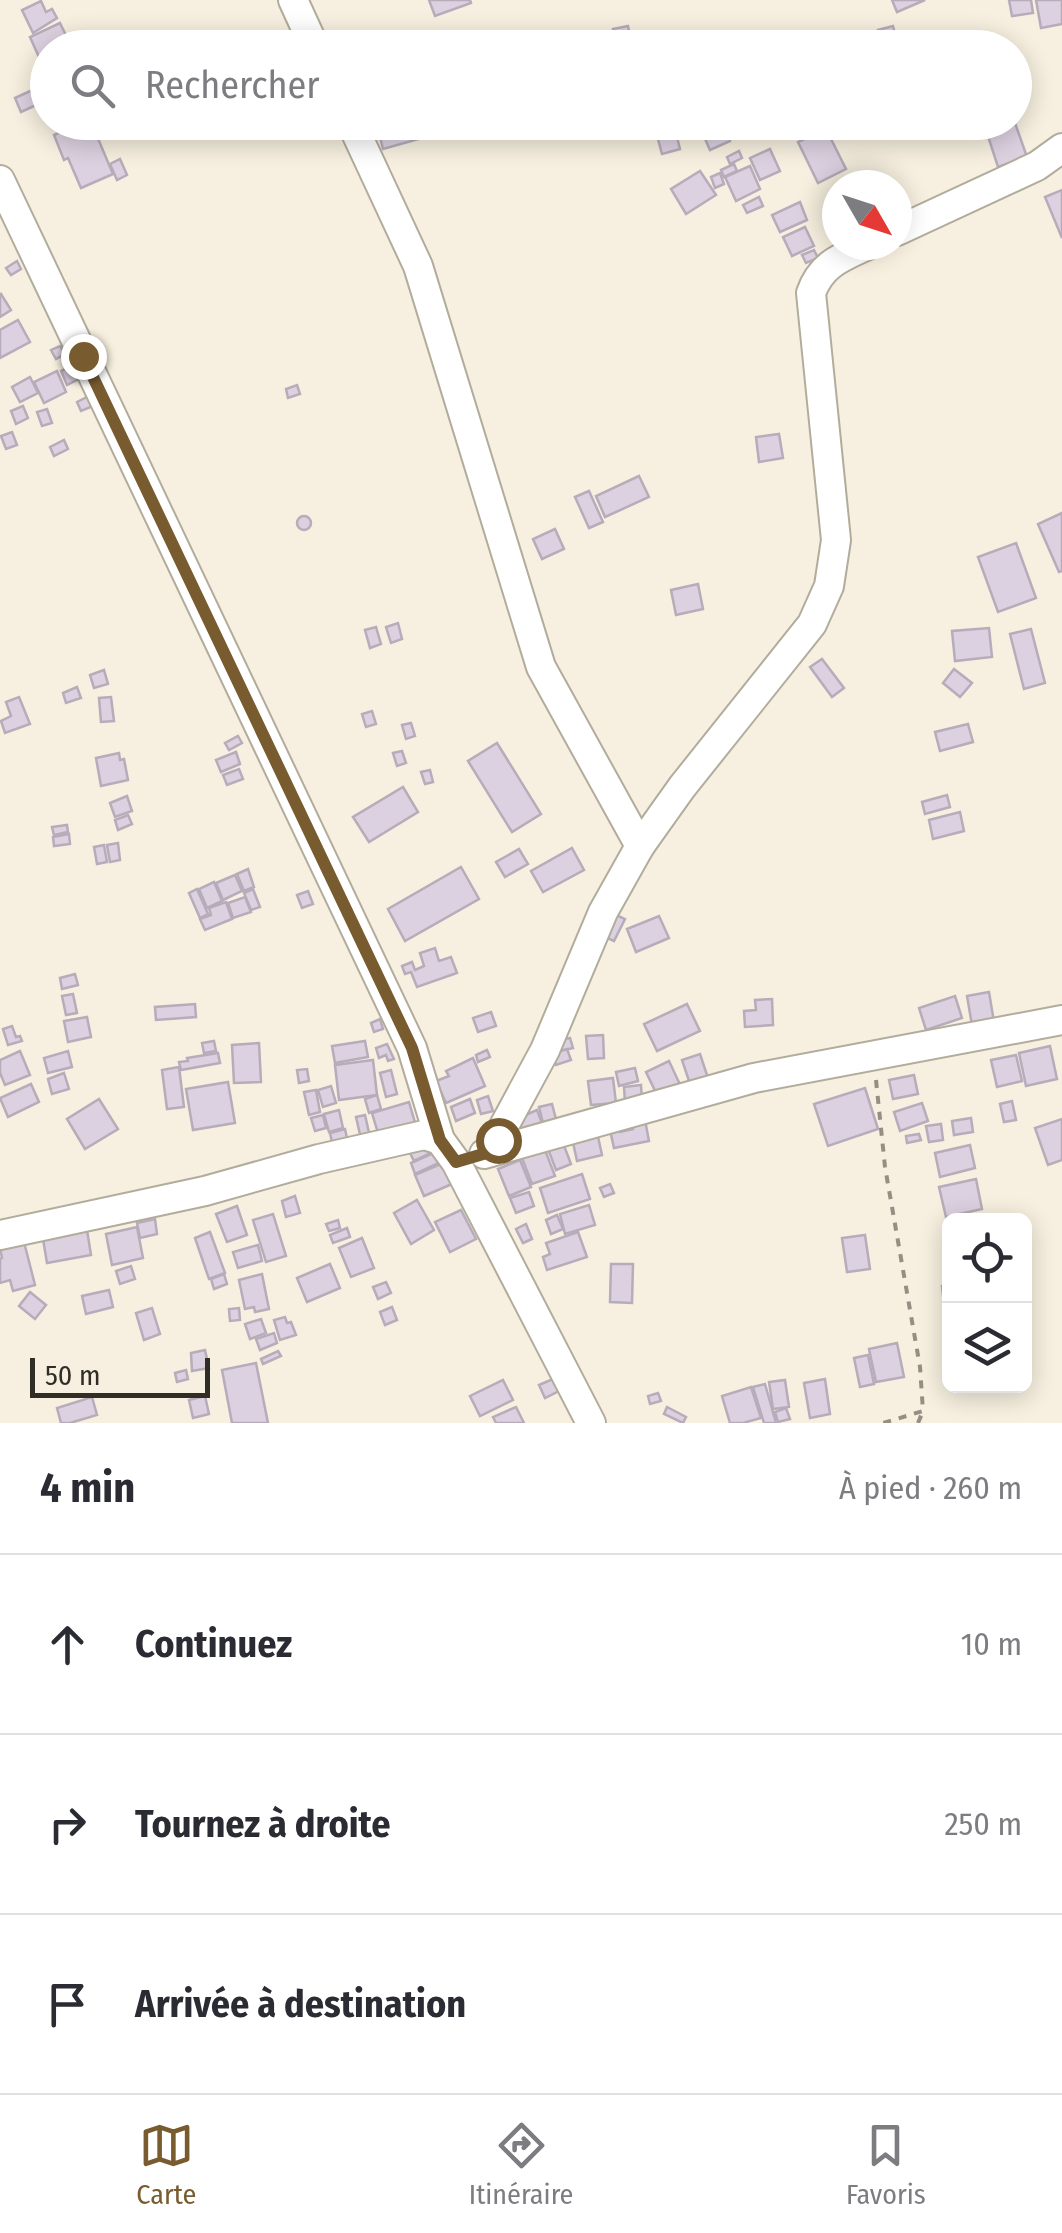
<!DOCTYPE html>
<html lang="fr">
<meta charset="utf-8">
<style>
:root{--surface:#fff;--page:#f2f2f3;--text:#2b2b33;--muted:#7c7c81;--line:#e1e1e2;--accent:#785b2f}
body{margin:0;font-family:"Fira Sans Condensed",sans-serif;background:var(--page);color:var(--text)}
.controls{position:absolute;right:30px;bottom:30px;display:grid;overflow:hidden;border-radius:15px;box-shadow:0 5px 25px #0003}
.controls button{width:90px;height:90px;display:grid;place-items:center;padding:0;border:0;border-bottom:2px solid var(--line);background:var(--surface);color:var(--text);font:50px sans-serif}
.compass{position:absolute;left:822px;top:170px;width:90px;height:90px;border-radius:50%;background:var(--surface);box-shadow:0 5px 25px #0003;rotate:129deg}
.scale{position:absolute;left:30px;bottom:25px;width:180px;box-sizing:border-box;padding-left:10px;border:5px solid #2f2d26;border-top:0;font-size:28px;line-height:35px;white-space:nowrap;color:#2f2d26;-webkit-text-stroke:8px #f7f0e0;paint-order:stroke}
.stop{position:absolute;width:30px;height:30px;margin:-22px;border:8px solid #785b2f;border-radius:50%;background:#fff}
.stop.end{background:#785b2f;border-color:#fff;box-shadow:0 2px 10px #0008}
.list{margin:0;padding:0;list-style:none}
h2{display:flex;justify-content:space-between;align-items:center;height:130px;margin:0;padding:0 40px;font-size:42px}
h2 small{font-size:32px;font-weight:400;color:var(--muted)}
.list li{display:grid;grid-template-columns:65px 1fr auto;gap:30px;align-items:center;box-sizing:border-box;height:180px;padding:0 40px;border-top:2px solid var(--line)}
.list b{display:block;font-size:38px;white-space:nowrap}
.list em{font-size:32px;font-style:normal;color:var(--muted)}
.icon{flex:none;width:55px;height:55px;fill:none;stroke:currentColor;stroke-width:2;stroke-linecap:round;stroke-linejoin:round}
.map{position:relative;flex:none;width:1062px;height:1423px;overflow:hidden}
.search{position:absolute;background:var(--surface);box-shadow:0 5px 25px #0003;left:30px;right:30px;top:30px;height:110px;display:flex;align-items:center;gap:25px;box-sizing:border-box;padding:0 35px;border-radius:55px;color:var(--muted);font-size:38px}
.sheet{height:670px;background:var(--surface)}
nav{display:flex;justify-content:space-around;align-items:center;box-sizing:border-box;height:140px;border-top:2px solid var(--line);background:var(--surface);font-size:28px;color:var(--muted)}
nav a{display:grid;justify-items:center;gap:5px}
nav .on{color:var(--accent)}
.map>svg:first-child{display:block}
</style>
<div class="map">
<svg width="1062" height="1423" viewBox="0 0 1062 1423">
<rect width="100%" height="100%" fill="#f7f0e0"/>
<g fill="#dcd1e0" stroke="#b6acba" stroke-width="2.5">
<path d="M429,0h41l1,3 -36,13z"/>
<path d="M892,0h33l-28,12z"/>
<path d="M1009,0h22l2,13 -21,3z"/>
<path d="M1036,0h26v24l-21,4z"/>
<path d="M41,1l5,11 6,-3 5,9 -24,15 -11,-23z"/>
<path d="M60,23l12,25h-24v19l-1,-2 -4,1 -13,-29z"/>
<path d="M628,26l3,15 -15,4 -3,-16z"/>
<path d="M893,26l6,22h-17l-4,-18z"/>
<path d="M760,34l7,14h-31l-1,-2z"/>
<path d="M648,37l1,11h-13l-1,-8z"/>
<path d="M1024,74l4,15 -14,3v-15z"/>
<path d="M39,87l6,14 -24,11 -6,-14z"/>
<path d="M1014,120l13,37 -29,10 -13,-40 14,-5h15z"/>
<path d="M83,122h8l22,52 -32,14 -13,-30 -4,2 -10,-25z"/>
<path d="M376,122h38l5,17 -36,10z"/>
<path d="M722,122l8,19 -20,9 -12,-27z"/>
<path d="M826,129l20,40 -28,14 -20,-41z"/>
<path d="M676,133l4,16 -18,5 -4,-15z"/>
<path d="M770,149l10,22 -20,9 -10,-22z"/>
<path d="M739,151l3,7 -12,6 -3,-7z"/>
<path d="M120,159l7,16 -10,5 -7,-16z"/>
<path d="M734,164l3,7 -13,6 -3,-7z"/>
<path d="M750,166l10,23 -24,12 -11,-24z"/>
<path d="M700,171l16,24 -30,19 -15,-25z"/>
<path d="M720,173l4,11 -9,4 -4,-11z"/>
<path d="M1062,190v48l-17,-41z"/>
<path d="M759,197l4,9 -16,7 -4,-8z"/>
<path d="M800,202l7,18 -27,12 -8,-17z"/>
<path d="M805,227l9,19 -22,10 -9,-19z"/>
<path d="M814,250l4,8 -12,5 -4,-8z"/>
<path d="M17,261l4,8 -10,6 -5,-7z"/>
<path d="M1,294l10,16 -11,7v-22z"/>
<path d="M18,320l12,22 -30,16v-28z"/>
<path d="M60,346l5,8 -9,5 -5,-9z"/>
<path d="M75,365l6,13 -14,7 -6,-14z"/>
<path d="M57,371l9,21 -22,11 -10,-21z"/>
<path d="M30,377l8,16 -18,9 -8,-15z"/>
<path d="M297,385l3,9 -12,4 -2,-9z"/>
<path d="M89,396l4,10 -12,5 -4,-9z"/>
<path d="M23,406l5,12 -12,6 -5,-13z"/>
<path d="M47,409l5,14 -10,3 -5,-14z"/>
<path d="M12,432l5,13 -11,4 -5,-13z"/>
<path d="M779,434l4,24 -24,4 -3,-25z"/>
<path d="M64,440l4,9 -14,7 -4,-9z"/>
<path d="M639,476l10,21 -44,20 -9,-21z"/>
<path d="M589,491l14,31 -14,6 -14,-31z"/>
<path d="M1062,513v58l-3,1 -21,-48z"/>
<circle cx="304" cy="523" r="7"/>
<path d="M555,529l9,20 -22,10 -9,-20z"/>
<path d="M1016,543l20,55 -38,14 -20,-55z"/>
<path d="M698,584l5,25 -27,6 -5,-25z"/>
<path d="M398,623l4,16 -11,4 -5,-16z"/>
<path d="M376,627l5,17 -11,4 -5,-18z"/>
<path d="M989,628l3,29 -37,4 -3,-30z"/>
<path d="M1031,629l14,54 -21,6 -14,-55z"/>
<path d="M822,659l22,29 -12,9 -22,-30z"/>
<path d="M954,669l18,14 -12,14 -17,-14z"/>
<path d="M104,670l4,14 -14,4 -4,-13z"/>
<path d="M77,687l4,11 -15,5 -3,-10z"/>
<path d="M19,697l11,27 -25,9 -4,-12 10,-5 -5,-14z"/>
<path d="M111,697l3,24 -13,1 -2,-24z"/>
<path d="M372,711l4,13 -10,3 -4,-13z"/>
<path d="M411,723l4,13 -9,3 -4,-14z"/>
<path d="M968,724l5,18 -33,9 -5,-19z"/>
<path d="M238,736l4,7 -13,7 -4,-7z"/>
<path d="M497,743l44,71 -29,18 -44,-71z"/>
<path d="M402,751l4,12 -9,3 -4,-13z"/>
<path d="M236,752l4,12 -19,8 -5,-12z"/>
<path d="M119,753l1,7 4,-1 4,21 -27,6 -5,-28z"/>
<path d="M239,769l4,10 -16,6 -4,-10z"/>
<path d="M430,770l3,12 -8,2 -4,-12z"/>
<path d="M403,787l15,25 -49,30 -16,-25z"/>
<path d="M947,795l3,12 -25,7 -3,-12z"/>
<path d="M127,796l5,15 -17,6 -5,-14z"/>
<path d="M960,812l4,19 -31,8 -4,-19z"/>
<path d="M128,815l4,9 -14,6 -3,-10z"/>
<path d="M67,825l1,7 -14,3 -2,-8z"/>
<path d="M69,834l1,10 -16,2 -1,-9z"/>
<path d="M118,843l2,17 -10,2 -3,-17z"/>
<path d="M104,845l3,17 -10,2 -3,-17z"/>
<path d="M572,848l12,22 -41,22 -12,-21z"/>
<path d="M519,849l9,15 -23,13 -9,-15z"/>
<path d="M461,867l18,32 -74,42 -17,-32z"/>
<path d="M248,869l6,18 -10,4 -7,-17z"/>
<path d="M235,875l7,16 -19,9 -7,-17z"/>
<path d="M214,882l8,19 -15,7 -8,-19z"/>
<path d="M197,889l11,25 -8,4 -11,-25z"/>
<path d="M253,889l7,18 -9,3 -7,-17z"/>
<path d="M308,891l5,13 -11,4 -5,-13z"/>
<path d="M245,897l6,15 -18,6 -5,-15z"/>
<path d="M226,902l6,17 -27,11 -5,-11 11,-4 -2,-7z"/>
<path d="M614,914l11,5 -11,22 -11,-5z"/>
<path d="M659,916l10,22 -33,14 -9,-23z"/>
<path d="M435,948l4,13 12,-4 6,16 -40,14 -6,-15 -6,2 -3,-8 10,-4 3,8 9,-4 -4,-13z"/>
<path d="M75,974l3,11 -16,4 -2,-11z"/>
<path d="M989,992l6,36 -22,3 -6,-35z"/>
<path d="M73,994l4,19 -11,2 -4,-19z"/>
<path d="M955,996l7,22 -36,12 -7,-22z"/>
<path d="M772,999l1,26 -28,2 -1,-16 12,-1 -1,-10z"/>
<path d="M195,1004l1,13 -40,3 -1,-13z"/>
<path d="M687,1004l13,27 -43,20 -13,-27z"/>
<path d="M491,1012l5,14 -18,6 -5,-14z"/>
<path d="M87,1017l4,20 -23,5 -4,-21z"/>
<path d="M380,1019l3,10 -9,3 -3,-9z"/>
<path d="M12,1026l4,11 4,-1 2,5 -14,4 -5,-16z"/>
<path d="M603,1035l1,23 -16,1 -2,-23z"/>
<path d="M570,1038l3,10 -13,3 -2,-11z"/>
<path d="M214,1041l2,10 -12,2 -2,-10z"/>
<path d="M365,1041l3,16 -33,6 -3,-17z"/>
<path d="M259,1043l2,39 -27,1 -2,-38z"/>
<path d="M387,1044l7,15 -6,2 -2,-6 -7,3 -3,-10z"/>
<path d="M1050,1046l7,33 -31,7 -7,-33z"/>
<path d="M567,1049l4,11 -15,5 -4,-11z"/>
<path d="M487,1050l3,7 -12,5 -2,-7z"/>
<path d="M20,1051l10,24 -25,10 -5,-12v-13z"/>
<path d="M68,1051l4,16 -24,6 -4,-15z"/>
<path d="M218,1053l2,10 -39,7 -2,-8 9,-1 -1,-3z"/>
<path d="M700,1054l10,30 -18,6 -10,-30z"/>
<path d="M1016,1055l6,26 -25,6 -6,-27z"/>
<path d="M473,1058l12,28 -39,17 -10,-22 13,-5 -3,-5z"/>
<path d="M373,1060l4,35 -38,5 -4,-35z"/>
<path d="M669,1061l14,30 -23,10 -14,-29z"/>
<path d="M179,1067l5,40 -17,2 -5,-39z"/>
<path d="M635,1068l3,13 -19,5 -3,-14z"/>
<path d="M307,1069l2,12 -10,2 -2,-13z"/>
<path d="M391,1070l6,24 -11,3 -6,-24z"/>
<path d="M64,1073l5,16 -17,5 -4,-15z"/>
<path d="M914,1075l4,19 -25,5 -4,-19z"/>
<path d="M613,1078l3,25 -25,2 -3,-24z"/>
<path d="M228,1082l7,41 -42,7 -7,-41z"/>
<path d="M31,1084l8,18 -31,15 -8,-19z"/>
<path d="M641,1085l1,16 -17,1 -1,-15z"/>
<path d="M331,1086l5,17 -13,4 -5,-17z"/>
<path d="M865,1088l13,41 -50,17 -14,-42z"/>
<path d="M316,1090l4,22 -11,3 -5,-23z"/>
<path d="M377,1095l4,14 -12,4 -4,-14z"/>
<path d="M488,1096l5,15 -12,3 -4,-14z"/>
<path d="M99,1099l19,30 -33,20 -18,-30z"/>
<path d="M470,1099l5,14 -19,8 -5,-14z"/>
<path d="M1012,1101l4,19 -12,2 -4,-18z"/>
<path d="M409,1102l7,24 -38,7 -6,-20z"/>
<path d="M922,1103l6,18 -28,10 -6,-19z"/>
<path d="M552,1104l5,19 -13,4 -5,-20z"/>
<path d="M339,1110l4,18 -14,4 -5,-18z"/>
<path d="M537,1110l6,16 -24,11 -7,-16z"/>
<path d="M323,1115l3,13 -11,3 -4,-13z"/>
<path d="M365,1115l5,22 -9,2 -5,-22z"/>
<path d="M971,1118l2,14 -19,3 -2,-14z"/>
<path d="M1062,1119v41l-14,5 -13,-37z"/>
<path d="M645,1120l4,21 -35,7 -4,-18 10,-2v4l13,-3 -1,-6z"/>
<path d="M941,1124l2,16 -14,2 -3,-16z"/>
<path d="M345,1129l3,14 -15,4 -3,-14z"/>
<path d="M597,1132l5,23 -25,6 -5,-23z"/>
<path d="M919,1134l2,6 -14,3 -1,-7z"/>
<path d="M430,1139l5,12 -21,10 -6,-12z"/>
<path d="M563,1143l8,21 -15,6 -8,-21z"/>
<path d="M970,1145l5,23 -35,9 -5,-24z"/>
<path d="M545,1150l10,26 -23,8 -10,-26z"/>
<path d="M438,1151l5,10 -28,13 -4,-11z"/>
<path d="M520,1160l11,27 -22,9 -11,-27z"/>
<path d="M443,1163l9,21 -28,12 -9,-21z"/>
<path d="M582,1174l8,25 -42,14 -8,-25z"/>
<path d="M976,1179l6,30 -36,8 -7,-30z"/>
<path d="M610,1184l4,9 -10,4 -4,-9z"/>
<path d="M529,1192l5,14 -18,7 -6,-15z"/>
<path d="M295,1196l5,17 -14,4 -4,-16z"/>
<path d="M417,1200l17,30 -23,14 -17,-31z"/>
<path d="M589,1205l6,20 -30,9 -5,-20z"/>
<path d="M237,1206l10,29 -20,7 -11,-28z"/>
<path d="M461,1210l15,29 -26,13 -15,-30z"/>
<path d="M273,1214l13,42 -20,6 -13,-42z"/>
<path d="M557,1215l6,14 -12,5 -5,-14z"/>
<path d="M155,1219l2,15 -17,4 -3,-15z"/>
<path d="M338,1220l2,8 -11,3 -3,-7z"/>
<path d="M526,1224l6,15 -9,4 -7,-14z"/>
<path d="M137,1227l6,31 -31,7 -6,-31z"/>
<path d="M347,1228l3,9 -17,6 -3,-8z"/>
<path d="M87,1230l4,25 -44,8 -4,-24z"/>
<path d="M210,1232l15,41 -16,6 -14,-41z"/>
<path d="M578,1232l9,25 -40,13 -4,-13 7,-3 -4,-11z"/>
<path d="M865,1235l5,34 -23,3 -5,-34z"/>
<path d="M362,1238l12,30 -23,9 -12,-29z"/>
<path d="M24,1242l11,43 -22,6 -3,-11 -10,3v-24l2,-1 -2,-10z"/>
<path d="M258,1245l4,16 -24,7 -5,-16z"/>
<path d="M330,1264l10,24 -33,14 -10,-24z"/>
<path d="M611,1264h22l-1,39 -22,-1z"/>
<path d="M131,1266l4,13 -15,5 -4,-13z"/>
<path d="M224,1274l3,10 -13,5 -3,-10z"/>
<path d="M262,1274l7,35 -14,3 -1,-5 -9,2 -6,-29z"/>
<path d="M386,1282l5,11 -13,6 -5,-12z"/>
<path d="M950,1285v18l-6,1 -2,-18z"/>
<path d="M109,1290l4,17 -27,7 -4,-18z"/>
<path d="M30,1292l16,13 -11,14 -16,-13z"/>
<path d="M392,1307l5,13 -12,5 -5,-13z"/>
<path d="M152,1308l8,26 -16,6 -8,-27z"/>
<path d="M239,1308l1,12 -10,1 -1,-12z"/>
<path d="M285,1317l2,6 4,-1 5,13 -16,5 -6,-20z"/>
<path d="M261,1319l5,14 -16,6 -5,-15z"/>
<path d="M274,1333l3,10 -17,7 -4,-11z"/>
<path d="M897,1343l7,34 -28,5 -7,-33z"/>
<path d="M205,1350l4,18 -17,3 -1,-18z"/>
<path d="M278,1351l3,5 -18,8 -2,-5z"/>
<path d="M868,1355l6,29 -14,3 -6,-29z"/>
<path d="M256,1363l12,60h-36l-10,-53z"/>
<path d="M186,1370l2,9 -11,3 -2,-9z"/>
<path d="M555,1378l6,12 -16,8 -6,-13z"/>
<path d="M825,1379l5,35 -20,4 -6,-35z"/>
<path d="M503,1380l10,20 -33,16 -10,-20z"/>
<path d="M785,1380l4,27 -16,2 -4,-27z"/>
<path d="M765,1384l11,39h-12l-11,-36z"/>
<path d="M751,1387l10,31 -18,5h-13l-8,-27z"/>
<path d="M658,1393l3,8 -11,3 -2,-8z"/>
<path d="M205,1396l4,18 -16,4 -4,-18z"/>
<path d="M92,1397l5,18 -27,8h-9l-4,-15z"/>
<path d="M516,1407l8,16h-28l-3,-6z"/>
<path d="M667,1407l19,10 -3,6 -19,-9z"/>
<path d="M786,1408l4,11 -12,3 -3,-10z"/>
</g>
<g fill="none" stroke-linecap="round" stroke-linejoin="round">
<g stroke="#b2ac9c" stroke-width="32">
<g id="minor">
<path d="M293,0l22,48"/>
<path d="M351,122l67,144 123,401 99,179"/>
<path d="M0,180l412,868 28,92 16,22 135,261"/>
<path d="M897,231l140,-65 25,-18"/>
<path d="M490,1152l55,-102 58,-138 37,-66 42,-59 130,-163 17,-38 7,-46 -25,-247c10,-29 31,-36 57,-48"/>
<path d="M484,1154l270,-76 308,-58"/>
<path d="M0,1235l205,-44 114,-32 105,-24 16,5"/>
</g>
</g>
<g stroke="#948f84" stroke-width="4" stroke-dasharray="8 8" stroke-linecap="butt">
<path d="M876,1080l9,87 35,200 3,44 -40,12"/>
<path d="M918,1423l5,-12"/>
</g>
<use href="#minor" stroke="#fff" stroke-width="28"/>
</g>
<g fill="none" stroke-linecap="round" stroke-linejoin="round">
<path stroke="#785b2f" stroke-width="12" d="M83,356l329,692 28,92 16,22 34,-10 8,-12"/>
</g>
</svg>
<div class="controls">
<button><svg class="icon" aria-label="locate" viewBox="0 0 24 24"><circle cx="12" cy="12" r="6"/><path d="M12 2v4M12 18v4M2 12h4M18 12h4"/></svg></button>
<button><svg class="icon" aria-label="layers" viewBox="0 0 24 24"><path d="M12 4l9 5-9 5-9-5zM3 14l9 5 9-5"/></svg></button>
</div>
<svg class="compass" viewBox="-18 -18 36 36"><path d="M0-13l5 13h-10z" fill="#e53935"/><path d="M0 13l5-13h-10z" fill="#7c7c81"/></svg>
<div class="scale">50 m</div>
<div class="stop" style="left:498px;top:1140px"></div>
<div class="stop end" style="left:83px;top:356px"></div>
<div class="search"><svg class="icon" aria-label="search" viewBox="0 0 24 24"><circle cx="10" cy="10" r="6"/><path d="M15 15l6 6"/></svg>Rechercher</div>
</div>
<section class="sheet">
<h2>4 min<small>À pied · 260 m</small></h2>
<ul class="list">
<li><svg class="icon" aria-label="ahead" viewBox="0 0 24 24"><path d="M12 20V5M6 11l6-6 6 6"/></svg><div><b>Continuez</b></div><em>10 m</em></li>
<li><svg class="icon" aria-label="right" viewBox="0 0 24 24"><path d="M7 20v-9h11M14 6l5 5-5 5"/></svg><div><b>Tournez à droite</b></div><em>250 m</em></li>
<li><svg class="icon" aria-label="arrive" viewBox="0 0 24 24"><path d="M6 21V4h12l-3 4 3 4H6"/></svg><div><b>Arrivée à destination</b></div></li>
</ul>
</section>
<nav>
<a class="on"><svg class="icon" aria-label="map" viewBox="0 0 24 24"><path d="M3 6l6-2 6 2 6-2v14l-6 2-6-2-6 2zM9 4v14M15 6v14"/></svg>Carte</a>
<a><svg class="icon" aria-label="directions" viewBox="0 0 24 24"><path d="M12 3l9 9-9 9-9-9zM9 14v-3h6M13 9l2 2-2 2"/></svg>Itinéraire</a>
<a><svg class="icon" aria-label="saved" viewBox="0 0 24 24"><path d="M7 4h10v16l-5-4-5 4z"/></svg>Favoris</a>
</nav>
